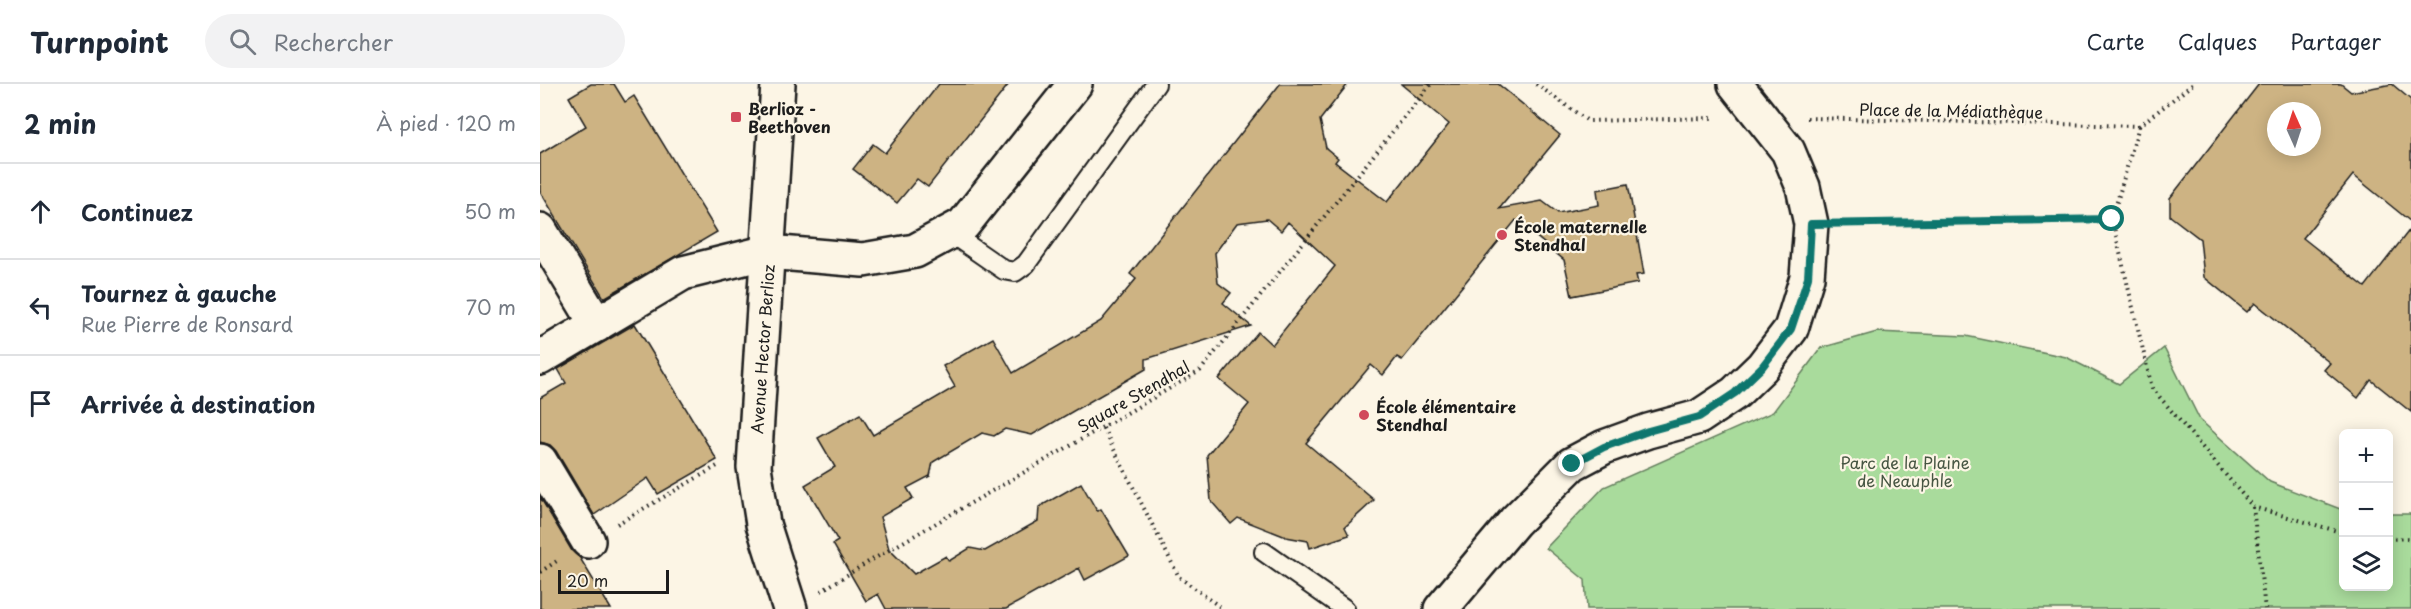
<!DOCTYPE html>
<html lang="fr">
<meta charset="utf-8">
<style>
:root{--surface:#fff;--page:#f2f2f3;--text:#1f2937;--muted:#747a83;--line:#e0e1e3}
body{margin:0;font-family:"Playpen Sans",sans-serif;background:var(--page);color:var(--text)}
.controls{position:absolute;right:18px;bottom:18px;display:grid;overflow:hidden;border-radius:9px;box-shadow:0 3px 15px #0003}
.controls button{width:54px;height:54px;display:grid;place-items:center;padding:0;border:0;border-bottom:2px solid var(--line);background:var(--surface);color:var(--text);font:30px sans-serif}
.compass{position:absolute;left:1727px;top:18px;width:54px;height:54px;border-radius:50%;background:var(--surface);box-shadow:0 3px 15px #0003;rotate:357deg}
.scale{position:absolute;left:18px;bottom:15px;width:111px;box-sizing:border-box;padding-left:6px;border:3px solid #1c1c1c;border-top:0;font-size:16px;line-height:21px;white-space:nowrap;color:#1c1c1c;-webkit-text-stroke:4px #fcf5e5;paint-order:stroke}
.stop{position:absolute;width:18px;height:18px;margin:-14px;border:4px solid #0f766e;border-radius:50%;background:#fff}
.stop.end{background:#0f766e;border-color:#fff;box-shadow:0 2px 6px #0008}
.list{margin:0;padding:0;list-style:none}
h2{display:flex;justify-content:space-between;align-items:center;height:78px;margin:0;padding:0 24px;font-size:26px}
h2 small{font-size:20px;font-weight:400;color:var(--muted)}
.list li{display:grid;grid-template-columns:39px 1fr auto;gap:18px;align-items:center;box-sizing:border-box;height:96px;padding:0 24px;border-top:2px solid var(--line)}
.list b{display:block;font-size:22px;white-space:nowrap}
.list p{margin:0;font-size:20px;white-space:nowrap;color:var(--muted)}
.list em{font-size:20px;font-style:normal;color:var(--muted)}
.icon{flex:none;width:33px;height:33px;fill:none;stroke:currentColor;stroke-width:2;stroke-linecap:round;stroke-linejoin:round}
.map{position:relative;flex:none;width:1871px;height:525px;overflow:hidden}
header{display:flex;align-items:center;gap:36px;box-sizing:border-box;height:84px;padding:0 30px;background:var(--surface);border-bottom:2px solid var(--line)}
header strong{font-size:28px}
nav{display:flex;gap:33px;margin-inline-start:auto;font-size:21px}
.search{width:420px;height:54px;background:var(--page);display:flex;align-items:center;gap:15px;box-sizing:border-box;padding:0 21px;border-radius:33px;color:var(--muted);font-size:22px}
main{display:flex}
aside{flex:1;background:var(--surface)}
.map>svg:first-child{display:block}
</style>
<header>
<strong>Turnpoint</strong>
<div class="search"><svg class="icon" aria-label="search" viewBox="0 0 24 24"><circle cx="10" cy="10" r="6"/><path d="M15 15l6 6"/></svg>Rechercher</div>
<nav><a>Carte</a><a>Calques</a><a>Partager</a></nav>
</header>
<main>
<aside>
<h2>2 min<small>À pied · 120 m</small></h2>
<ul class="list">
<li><svg class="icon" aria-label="ahead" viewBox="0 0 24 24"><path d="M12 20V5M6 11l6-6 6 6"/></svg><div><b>Continuez</b></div><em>50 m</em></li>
<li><svg class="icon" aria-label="left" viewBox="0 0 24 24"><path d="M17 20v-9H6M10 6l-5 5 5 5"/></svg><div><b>Tournez à gauche</b><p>Rue Pierre de Ronsard</p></div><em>70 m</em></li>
<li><svg class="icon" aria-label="arrive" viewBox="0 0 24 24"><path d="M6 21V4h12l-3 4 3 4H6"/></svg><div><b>Arrivée à destination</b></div></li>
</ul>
</aside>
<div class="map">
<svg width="1871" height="525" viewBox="0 0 1871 525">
<rect width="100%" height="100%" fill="#fcf5e5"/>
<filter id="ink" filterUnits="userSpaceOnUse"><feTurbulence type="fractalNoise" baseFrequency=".0167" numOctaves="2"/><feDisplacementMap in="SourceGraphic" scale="12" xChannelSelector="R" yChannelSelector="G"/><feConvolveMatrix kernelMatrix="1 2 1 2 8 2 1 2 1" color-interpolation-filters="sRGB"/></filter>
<g filter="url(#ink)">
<path fill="#a9db9c" stroke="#627c5c" stroke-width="1.5" d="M1337,248l89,4 100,21 53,27 45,-36 36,72 70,62 73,28 1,76h44l1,-72h22v95h-824l-2,-29 -39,-32 58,-61 169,-75 48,-64z"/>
<g fill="#cdb383" stroke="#1c1c1c" stroke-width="1.5" fill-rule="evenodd">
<path d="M51,0h23l11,18 9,-6 83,136 -113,66 -64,-107v-37l46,-28 -17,-29z"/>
<path d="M399,0h70l-81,103 -11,-8 -20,24 -44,-34 20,-25 12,9z"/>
<path d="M740,0h68l-28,36 6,28 12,10 -3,4 52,40 62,-78 -48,-40h97l62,51 -61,74 43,-8 16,12 41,-8 -2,-15 31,-6 16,90 -8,1 2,8 -66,13 -8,-36 -48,-40 -114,140 -5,-3 -14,18 -12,-10 -65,78 68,57 -29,27 4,8 -39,13 -2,-7 -22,-4 -48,-19 -7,6 -20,-23 -4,-46 42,-51 -30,-25 39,-47 14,13 63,-79 -47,-44 -7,9 -14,-12 -30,4 -22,30 3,30 13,10 -8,10 28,23 -105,33v10l-114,66 -27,-6 -11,7 -12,-3 -49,29 -3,14 -23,12 6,10 -33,19 9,32 25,25 32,-18 3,5 21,-13 15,3 53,-30 1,-14 42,-24 16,28 4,-2 28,47 -44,24 -6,-12 -73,41h-120l-8,-15 -12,7 -33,-57 5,-3 -33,-56 30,-18 -17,-29 42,-24 13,21 82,-48 -12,-21 50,-28 20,35 88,-52 35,-42 -6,-5z"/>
<path d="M1719,0h82l10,8 41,-8 19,16v122l-58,-47 -50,63 62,49 46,-59v184l-40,-32 -13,18 -34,-28 6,-7 -75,-60 -8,9 -43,-35 -4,-38 -30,-23v-18zM1736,27h36v36h-36z"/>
<path d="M95,240l82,136 -59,34 -10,-16 -54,37 -38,-64 -6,-6 -10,-3v-44l26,-15 -8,-14z"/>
<path d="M0,413l32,54 8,7 31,51h-71z"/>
</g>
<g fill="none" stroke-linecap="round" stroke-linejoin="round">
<g stroke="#1c1c1c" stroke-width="22">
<g id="lane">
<path d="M409,148l55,38 11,2 11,-8 130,-180"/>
<path d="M724,468l81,57"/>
</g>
</g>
<g stroke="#1c1c1c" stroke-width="38">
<g id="street">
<path d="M238,0l-24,383 9,57 27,85"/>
<path d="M0,146l57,95"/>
<path d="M0,274l143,-85 85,-21 95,8 52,-9 48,-26 112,-141"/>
<path d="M0,377l48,80"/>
<path d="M901,525l74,-88 57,-57 32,-17 44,-16 51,-14 36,-24 27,-26 29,-38 16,-52 4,-53 -8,-37 -15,-36 -53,-67"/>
</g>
</g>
<g stroke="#1c1c1c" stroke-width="4" stroke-dasharray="1.5 4.5" stroke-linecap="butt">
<path d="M996,0l52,37 127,-3"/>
<path d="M1267,34l332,8"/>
<path d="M1599,42l-27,93 40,169 101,119 91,26"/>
<path d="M1599,42l54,-42"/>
<path d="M1306,140l266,-5"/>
<path d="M563,344l76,149 44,32"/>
<path d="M1713,423l12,102"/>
<path d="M77,440l102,-59"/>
<path d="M1848,455l23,-1"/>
<path d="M0,488l20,-13"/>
<path d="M281,507l44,-27 335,-193 231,-287"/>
</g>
<use href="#lane" stroke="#fcf5e5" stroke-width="18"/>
<use href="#street" stroke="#fcf5e5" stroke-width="33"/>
</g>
</g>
<g fill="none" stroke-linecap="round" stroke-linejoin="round" filter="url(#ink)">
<path stroke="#0f766e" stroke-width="8" d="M1032,380l32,-17 44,-16 51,-14 36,-24 27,-26 29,-38 17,-51 3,-54 301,-5"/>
</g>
<g fill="#d1495b" stroke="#fcf5e5" stroke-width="2">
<rect x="190" y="27" width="12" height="12" rx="3"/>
<circle cx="962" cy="151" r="6"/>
<circle cx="824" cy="331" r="6"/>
</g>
<g text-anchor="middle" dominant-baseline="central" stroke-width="4.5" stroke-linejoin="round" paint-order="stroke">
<g font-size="16" font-weight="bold" fill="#1c1c1c" stroke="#fcf5e5" text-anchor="start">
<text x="208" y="24">Berlioz -<tspan x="208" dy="18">Beethoven</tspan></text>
<text x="974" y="142">École maternelle<tspan x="974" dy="18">Stendhal</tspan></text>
<text x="836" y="322">École élémentaire<tspan x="836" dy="18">Stendhal</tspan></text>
</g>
<g font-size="16" fill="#1c1c1c" stroke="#fcf5e5">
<text transform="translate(1411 26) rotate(1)">Place de la Médiathèque</text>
<text transform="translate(222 265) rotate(-86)">Avenue Hector Berlioz</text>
<text transform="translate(593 312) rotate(-30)">Square Stendhal</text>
</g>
<g font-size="16" fill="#465542" stroke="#fcf5e5">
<text x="1365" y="378">Parc de la Plaine<tspan x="1365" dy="18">de Neauphle</tspan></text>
</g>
</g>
</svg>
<div class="controls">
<button>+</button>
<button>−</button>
<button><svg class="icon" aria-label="layers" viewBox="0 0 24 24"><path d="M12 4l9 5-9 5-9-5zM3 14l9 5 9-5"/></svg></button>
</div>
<svg class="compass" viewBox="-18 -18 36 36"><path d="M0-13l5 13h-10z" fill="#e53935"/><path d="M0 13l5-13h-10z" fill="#747a83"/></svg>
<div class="scale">20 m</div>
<div class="stop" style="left:1572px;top:135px"></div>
<div class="stop end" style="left:1032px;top:380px"></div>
</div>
</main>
